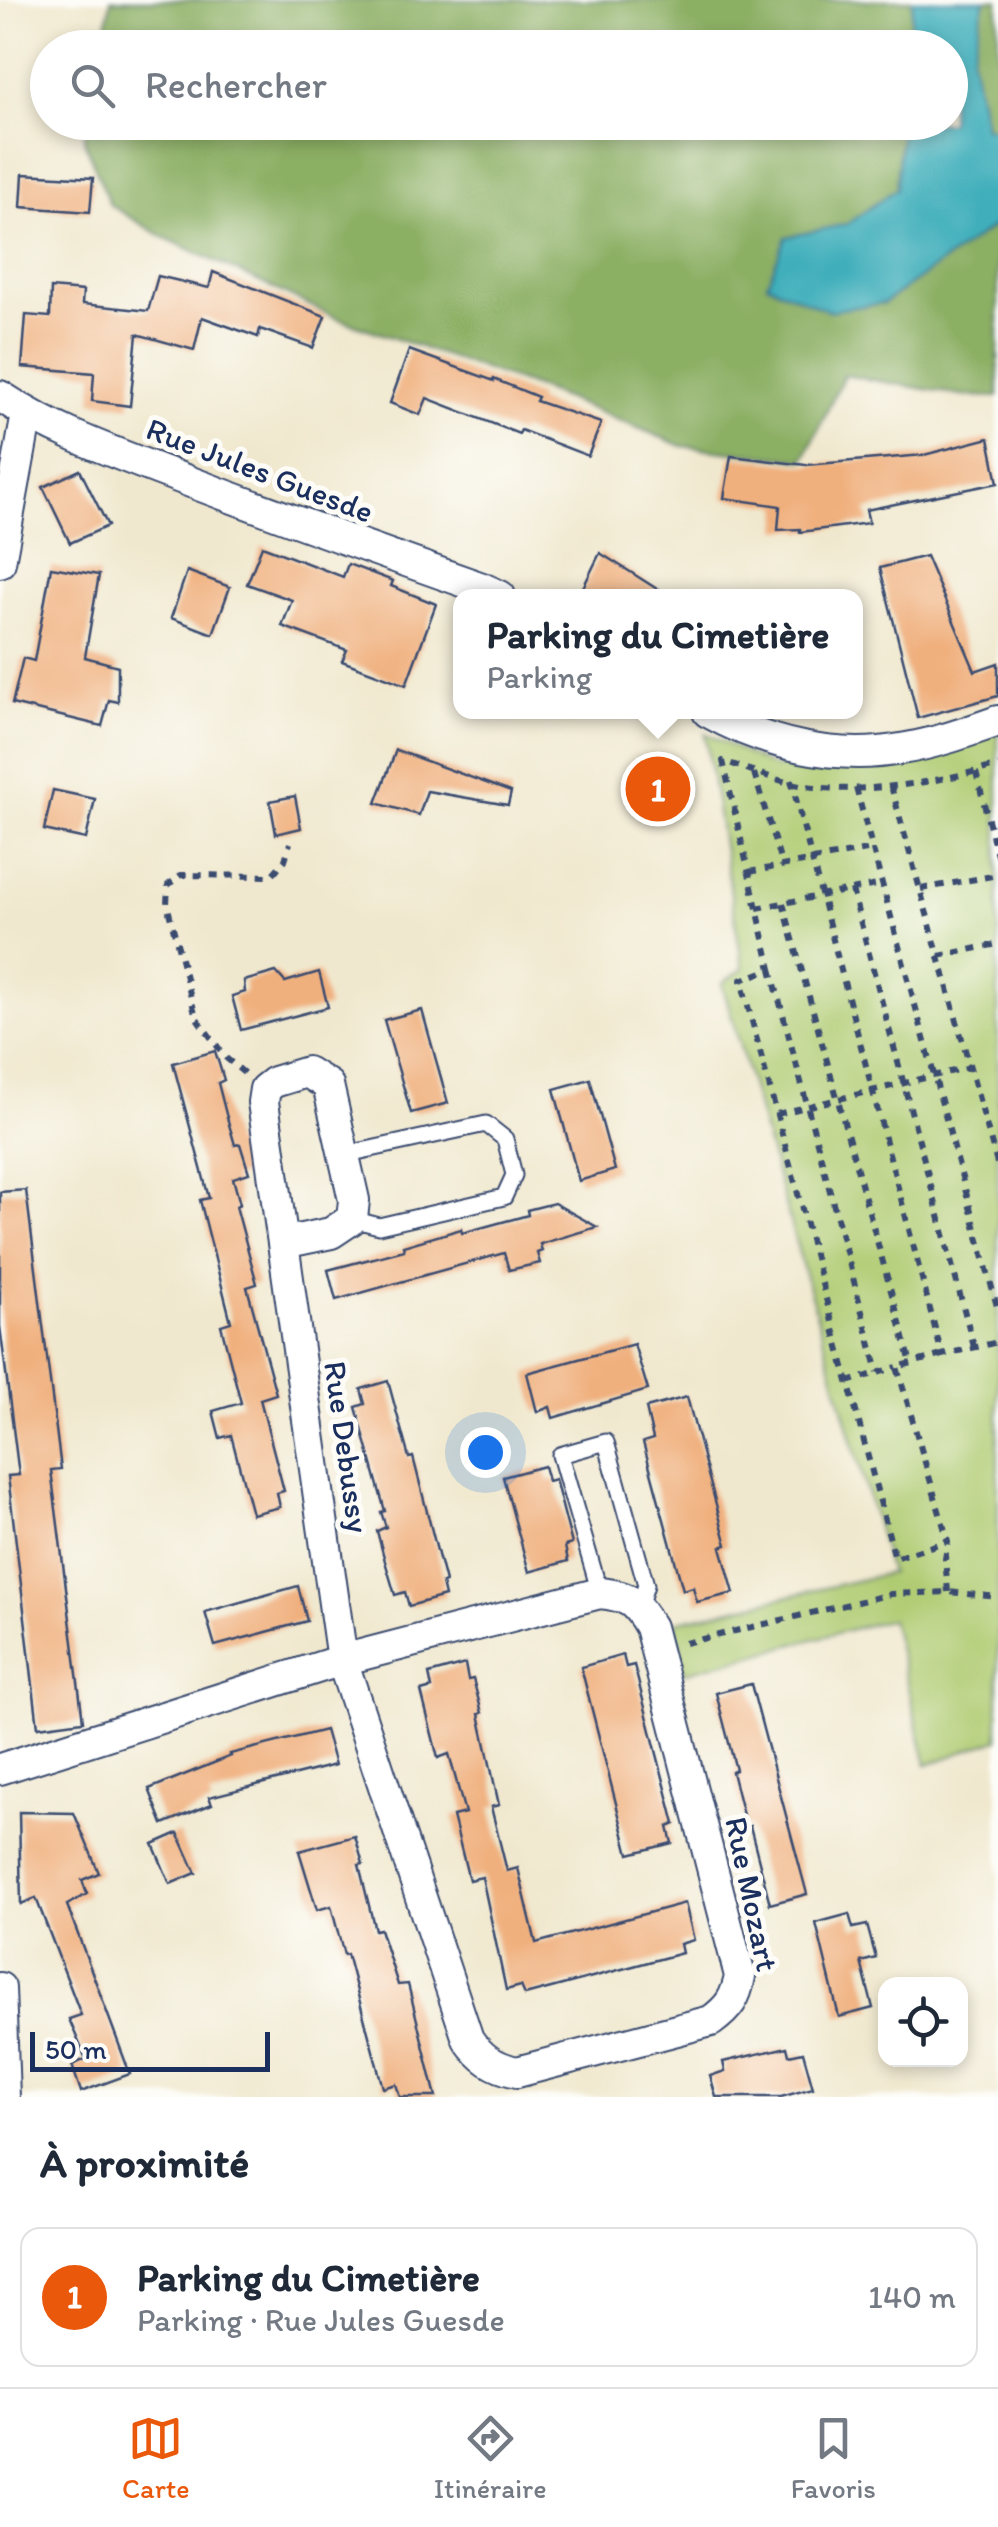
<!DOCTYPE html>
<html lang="fr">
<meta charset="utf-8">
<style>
:root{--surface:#fff;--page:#f2f2f3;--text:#1f2937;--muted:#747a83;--line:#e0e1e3;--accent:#ea580c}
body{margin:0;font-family:Itim,sans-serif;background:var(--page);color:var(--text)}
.controls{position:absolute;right:30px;bottom:30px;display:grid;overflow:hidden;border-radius:20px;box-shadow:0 5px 15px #0003}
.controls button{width:90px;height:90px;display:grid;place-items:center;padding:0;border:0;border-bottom:2px solid var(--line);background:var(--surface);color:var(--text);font:50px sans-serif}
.scale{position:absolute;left:30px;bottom:25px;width:240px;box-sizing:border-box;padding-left:10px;border:5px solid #1b2f5e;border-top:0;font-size:28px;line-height:35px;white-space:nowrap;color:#1b2f5e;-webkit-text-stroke:8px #fdfcf7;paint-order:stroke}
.you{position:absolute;left:485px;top:1452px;width:35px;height:35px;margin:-25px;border:8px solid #fff;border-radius:50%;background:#1a73e8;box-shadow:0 0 0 15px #1a73e833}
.badge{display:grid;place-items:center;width:65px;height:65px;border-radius:50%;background:var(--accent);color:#fff;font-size:32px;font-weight:700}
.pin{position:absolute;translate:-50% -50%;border:5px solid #fff;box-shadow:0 2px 10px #0006}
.popup{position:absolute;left:453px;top:589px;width:410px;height:130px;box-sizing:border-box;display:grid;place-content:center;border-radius:20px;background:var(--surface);filter:drop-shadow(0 2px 8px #0005);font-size:32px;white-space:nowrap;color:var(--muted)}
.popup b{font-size:38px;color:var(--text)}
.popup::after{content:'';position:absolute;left:50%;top:100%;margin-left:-20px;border:20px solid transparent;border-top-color:var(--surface)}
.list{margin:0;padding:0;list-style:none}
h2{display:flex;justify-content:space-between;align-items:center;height:130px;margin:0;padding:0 40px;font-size:42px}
h2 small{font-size:32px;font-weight:400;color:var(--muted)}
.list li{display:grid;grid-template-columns:65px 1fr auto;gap:30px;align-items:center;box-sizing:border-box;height:140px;margin:0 20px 20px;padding:0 20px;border:2px solid var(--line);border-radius:20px}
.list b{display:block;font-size:38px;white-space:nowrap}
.list p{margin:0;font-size:32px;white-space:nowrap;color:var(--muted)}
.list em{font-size:32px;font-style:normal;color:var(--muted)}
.icon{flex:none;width:55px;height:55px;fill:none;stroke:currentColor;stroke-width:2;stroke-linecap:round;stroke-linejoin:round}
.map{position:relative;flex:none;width:998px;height:2097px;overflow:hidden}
.search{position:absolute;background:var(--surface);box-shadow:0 5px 15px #0003;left:30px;right:30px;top:30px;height:110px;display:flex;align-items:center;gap:25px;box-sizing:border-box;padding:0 35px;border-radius:55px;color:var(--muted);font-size:38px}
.sheet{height:290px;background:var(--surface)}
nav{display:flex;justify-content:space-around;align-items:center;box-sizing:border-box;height:140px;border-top:2px solid var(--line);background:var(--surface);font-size:28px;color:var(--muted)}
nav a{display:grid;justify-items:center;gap:5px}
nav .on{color:var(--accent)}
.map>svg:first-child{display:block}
</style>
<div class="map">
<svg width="998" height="2097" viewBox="0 0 998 2097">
<rect width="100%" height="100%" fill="#fdfcf7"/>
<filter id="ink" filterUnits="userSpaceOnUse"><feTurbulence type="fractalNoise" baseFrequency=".01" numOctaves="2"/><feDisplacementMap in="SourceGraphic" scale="20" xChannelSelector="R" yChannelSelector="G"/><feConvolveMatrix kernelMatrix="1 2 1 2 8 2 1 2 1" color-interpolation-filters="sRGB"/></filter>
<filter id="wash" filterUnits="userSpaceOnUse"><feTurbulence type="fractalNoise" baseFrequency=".0048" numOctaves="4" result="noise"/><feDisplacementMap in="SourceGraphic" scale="40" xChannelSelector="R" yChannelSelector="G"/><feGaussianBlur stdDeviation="2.25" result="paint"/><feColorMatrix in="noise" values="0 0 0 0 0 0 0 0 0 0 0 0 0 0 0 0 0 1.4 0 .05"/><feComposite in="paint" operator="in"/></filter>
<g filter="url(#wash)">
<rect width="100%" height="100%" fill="#f0e8ce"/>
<path fill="#afcb71" stroke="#657d68" stroke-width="2.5" d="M998,732v1007l-71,26 -36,-146 -208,54 -3,-29 -5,-22 215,-49 -168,-590 21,-14 -38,-236 70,35 122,-6z"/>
<g fill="#8baf63" stroke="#536f60" stroke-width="2.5">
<path d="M111,0h802l-4,47 -807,1z"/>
<path d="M985,0h13v126l-12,3 -15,-72z"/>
<path d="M87,122l815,1 -6,66 -49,36 -60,12 97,66 114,-80v174l-33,-1 -121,-21 -40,85 -122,-14 -135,-55 -208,-72 -176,-82 -53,-32 -26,-65z"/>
</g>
<path fill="#40afbb" stroke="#2e6f8c" stroke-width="2.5" d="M913,0h72l-13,57 13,72 13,-3v97l-114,80 -56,8 -61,-27 19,-47 61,-13 49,-35 6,-66 48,-1v-74l-41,-1z"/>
<g id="blocks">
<g fill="#f0b07e">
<path d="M23,174l70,4 -3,34 -69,-5z"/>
<path d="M213,272l112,44 -12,32 -53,-19 -2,8 -56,-20 -8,33 -57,-16 -7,72 -38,-5 2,-28 -72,-6 4,-52 24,2 1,-29 32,3 -1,13 66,7 10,-35 51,12z"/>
<path d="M409,350l85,31v-2l44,18 -2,4 65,22 -13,33 -67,-26 -2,4 -92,-36 -7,17 -30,-12z"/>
<path d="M989,438l9,45 -132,27 3,13 -69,9v-3l-22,1 2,-24 -56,-8 7,-42 75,9 118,-10z"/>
<path d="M80,470l28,56 -38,17 -27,-56z"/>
<path d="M262,546l81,31 5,-13 45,17 -2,5 45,18 -30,81 -64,-24 5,-11 -65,-24 10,-26 -45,-16z"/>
<path d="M600,553l32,20 36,23h-89z"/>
<path d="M926,556l49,115 23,-8v33l-80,22 -38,-150z"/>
<path d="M51,567l48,8 -14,82 33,9v36l-9,-2 -7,26 -90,-22 11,-46 11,3z"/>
<path d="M187,571l43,16 -17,47 -42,-16z"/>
<path d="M396,750l115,42 -3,13 -81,-14 -8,24 -43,-12z"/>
<path d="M53,790l42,9 -9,40 -42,-9z"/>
<path d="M295,796l6,32 -25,6 -6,-33z"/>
<path d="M276,972l9,10 34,-10 9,35 -87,23 -9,-34 13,-4 -1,-11z"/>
<path d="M422,1010l26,93 -37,10 -27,-93z"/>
<path d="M215,1051l9,29 -6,3 8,31 9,31 5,-1 9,29 -16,5 7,26 -4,2 21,78 -10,3 29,107 -16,5 24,92 -7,2 3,14 -28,7 -21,-79 -11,3 -7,-27 28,-8 -20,-78 10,-3 -31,-122 9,-2 -36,-135z"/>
<path d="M590,1079l25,91 -36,11 -25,-92z"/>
<path d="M26,1190l35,279 -10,1 32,251 -45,6 -30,-251 11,-1 -19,-149v-134z"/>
<path d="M554,1203l43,24 -57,17 2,7 -5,2 3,10 -31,7 -5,-17 -168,47 -8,-30 76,-20 -1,-4 58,-17 1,4 66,-18 -1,-5z"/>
<path d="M634,1344l14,46 -95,28 -3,-11 -13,5 -10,-39z"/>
<path d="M388,1381l21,77 4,-1 32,125 -3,1 3,13 -36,10 -4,-14 -10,3 -10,-34 -8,-30 9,-4 -5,-15 4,-1 -29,-104 9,-3 -4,-15z"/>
<path d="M687,1397l40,148 -6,2 13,46 -37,9 -4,-15 -10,3 -40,-148 10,-3 -7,-31z"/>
<path d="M544,1466l4,15 7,-2 17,65 -7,2 3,15 -39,11 -26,-95z"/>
<path d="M298,1586l9,35 -92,25 -10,-34z"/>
<path d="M623,1655l3,12 8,-2 41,159 -7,3 4,16 -43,11 -48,-187z"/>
<path d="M465,1664l3,16 5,-1 9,34 -3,1 20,91 -8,2 16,64 11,-3 18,75 149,-40 9,37 -14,4 2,9 -157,42 -4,-9 -15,4 -24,-113 -13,3 -16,-64 12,-3 -16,-59 -11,4 -17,-67 11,-3 -3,-14z"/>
<path d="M751,1684l56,210 -37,10 -20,-78 -4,1 -14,-55 4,-2 -20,-77z"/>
<path d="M325,1730l10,35 -126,32 3,7 -49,20 -14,-35 82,-33 -1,-2z"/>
<path d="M19,1812l55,1 25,60 -17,7 5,14 -20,11 63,169 -49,18 -9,-27 14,-6 -17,-40 12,-4 -45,-117 -15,6z"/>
<path d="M178,1833l18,40 -26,11 -17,-40z"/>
<path d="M355,1836l8,28 -4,1 16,65 5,-1 18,56 10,-1 28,113h-36l-4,-13 -13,4 -36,-134 -3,1 -13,-49 -14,4 -18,-59z"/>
<path d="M849,1914l4,14 14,-3 9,33 -15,4 12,46 -34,9 -23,-94z"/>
<path d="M787,2047l2,8 14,-3 10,36 -32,9h-65l-6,-21 15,-5 -2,-9z"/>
</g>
</g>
</g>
<g filter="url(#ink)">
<use href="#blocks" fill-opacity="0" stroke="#3b4b6f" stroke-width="2.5"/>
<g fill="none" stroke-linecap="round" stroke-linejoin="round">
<g stroke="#3b4b6f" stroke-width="19">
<g id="lane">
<path d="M343,1155l143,-31 19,15 9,36 -10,22 -125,29 -27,-7"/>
<path d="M600,1593l-40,-138 46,-13 40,143 -7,22"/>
</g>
</g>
<g stroke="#3b4b6f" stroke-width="34">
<g id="street">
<path d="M0,396c57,38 124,60 188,85 97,37 195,72 294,107l18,8"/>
<path d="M0,562l27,-148"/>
<path d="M708,712c57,32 128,49 193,37 33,-5 66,-17 97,-28"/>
<path d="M0,1769l342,-109 258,-67c29,3 36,9 50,34l90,349c-4,22 -11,32 -29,45l-194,51c-23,-5 -36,-14 -49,-33l-126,-379 -79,-558 2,-13 9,-7 33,-10 21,13 26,115 -2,19 -21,14 -48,10"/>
<path d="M0,1988l4,109"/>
</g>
</g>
<g stroke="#3b4b6f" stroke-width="6" stroke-dasharray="8 8" stroke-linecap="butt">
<path d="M976,772l22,87"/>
<path d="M754,773l28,93"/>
<path d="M791,780l151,575 56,-13"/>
<path d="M891,786l107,381"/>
<path d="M856,788l142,522"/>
<path d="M749,872l123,-23"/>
<path d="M921,889l77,-14"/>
<path d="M852,890l122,457"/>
<path d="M783,903l128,460"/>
<path d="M757,908l125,-24"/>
<path d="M939,956l59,-12"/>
<path d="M771,969l107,403"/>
<path d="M244,1073l-18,-15 -30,-41 -29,-113 1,-19 13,-10 90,1 14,-16 5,-17"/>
<path d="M777,1114l193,-47"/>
<path d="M942,1355l-45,12 51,174 -53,17 -154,-578 30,-11 -48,-208c22,7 44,16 67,22 59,14 150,0 208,-18"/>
<path d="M848,1382l49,-15"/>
<path d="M948,1592l-3,-33 3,-18"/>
<path d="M685,1643l206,-49 57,-2 50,5"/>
</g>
<use href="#lane" stroke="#fff" stroke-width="15"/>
<use href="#street" stroke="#fff" stroke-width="30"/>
</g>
</g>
<g text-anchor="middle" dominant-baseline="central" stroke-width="10" stroke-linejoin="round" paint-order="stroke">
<g font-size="32" fill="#1b2f5e" stroke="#fdfcf7">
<text transform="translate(260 470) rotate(21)">Rue Jules Guesde</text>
<text transform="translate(347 1447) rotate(82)">Rue Debussy</text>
<text transform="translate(752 1894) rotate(78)">Rue Mozart</text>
</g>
</g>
</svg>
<div class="controls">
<button><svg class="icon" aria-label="locate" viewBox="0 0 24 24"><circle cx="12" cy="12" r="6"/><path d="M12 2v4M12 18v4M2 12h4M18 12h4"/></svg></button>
</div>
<div class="scale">50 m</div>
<div class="you"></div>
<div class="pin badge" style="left:658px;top:789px">1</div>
<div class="popup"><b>Parking du Cimetière</b>Parking</div>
<div class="search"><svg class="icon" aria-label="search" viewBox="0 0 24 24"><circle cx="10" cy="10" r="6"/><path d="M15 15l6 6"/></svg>Rechercher</div>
</div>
<section class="sheet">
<h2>À proximité<small></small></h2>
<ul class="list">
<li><span class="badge">1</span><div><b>Parking du Cimetière</b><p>Parking · Rue Jules Guesde</p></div><em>140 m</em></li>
</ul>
</section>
<nav>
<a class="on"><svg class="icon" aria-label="map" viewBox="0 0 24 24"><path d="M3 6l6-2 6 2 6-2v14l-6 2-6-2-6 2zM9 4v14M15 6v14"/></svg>Carte</a>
<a><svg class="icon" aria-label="directions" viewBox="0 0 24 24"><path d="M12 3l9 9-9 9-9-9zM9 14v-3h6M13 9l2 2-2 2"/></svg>Itinéraire</a>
<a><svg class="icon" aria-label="saved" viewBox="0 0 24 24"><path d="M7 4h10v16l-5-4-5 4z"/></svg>Favoris</a>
</nav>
